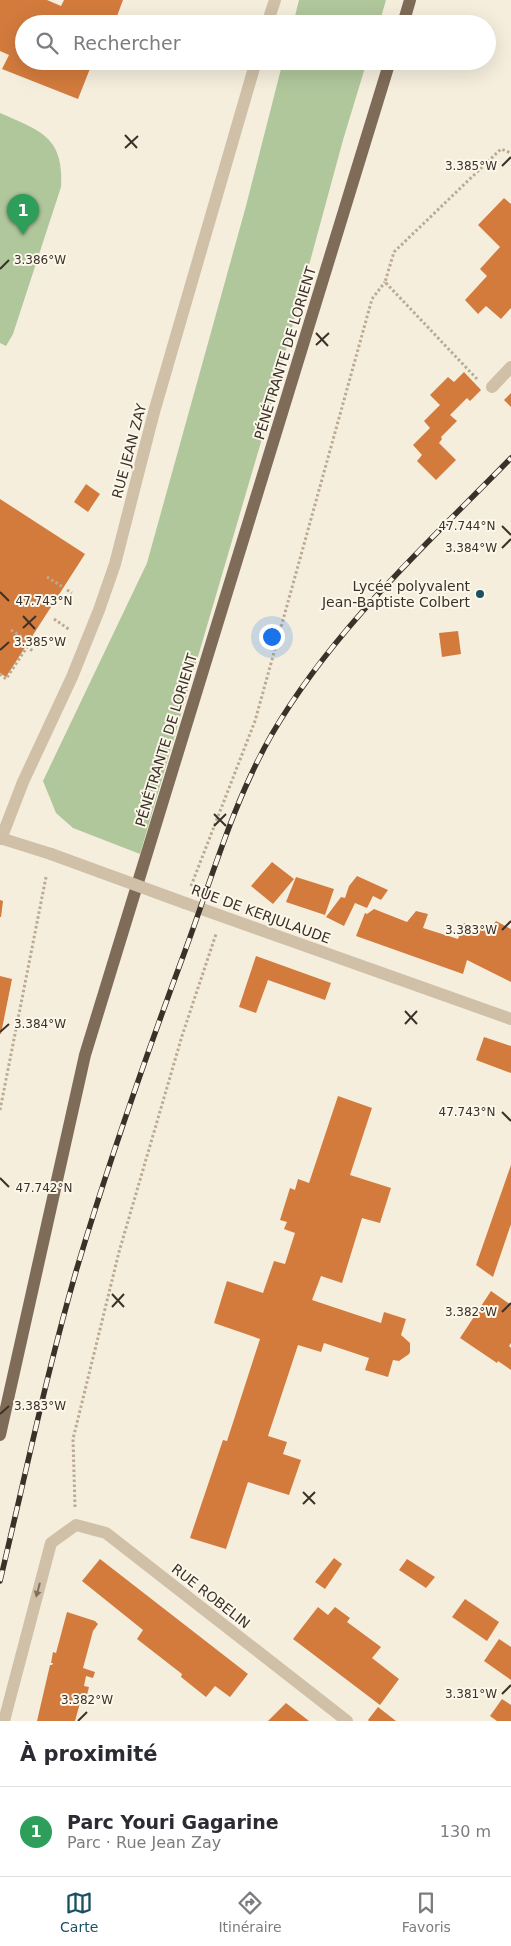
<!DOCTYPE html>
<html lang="fr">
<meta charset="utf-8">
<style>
:root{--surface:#fff;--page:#f2f2f3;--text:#2b2b33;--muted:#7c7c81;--line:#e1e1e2;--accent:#195062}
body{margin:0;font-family:"DejaVu Sans",sans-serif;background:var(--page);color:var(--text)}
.you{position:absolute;left:271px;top:636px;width:18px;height:18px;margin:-12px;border:4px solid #fff;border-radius:50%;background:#1a73e8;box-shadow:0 0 0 8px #1a73e833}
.badge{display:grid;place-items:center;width:32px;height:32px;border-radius:50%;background:var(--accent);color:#fff;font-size:16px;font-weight:700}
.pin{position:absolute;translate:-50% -41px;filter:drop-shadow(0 1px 2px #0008)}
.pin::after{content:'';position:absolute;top:26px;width:18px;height:15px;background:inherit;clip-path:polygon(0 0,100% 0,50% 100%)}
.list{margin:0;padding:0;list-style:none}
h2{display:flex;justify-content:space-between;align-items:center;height:65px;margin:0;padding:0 20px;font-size:21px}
h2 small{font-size:16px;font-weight:400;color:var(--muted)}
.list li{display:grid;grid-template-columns:32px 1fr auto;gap:15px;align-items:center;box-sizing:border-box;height:90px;padding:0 20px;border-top:1px solid var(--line)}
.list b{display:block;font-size:19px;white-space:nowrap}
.list p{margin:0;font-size:16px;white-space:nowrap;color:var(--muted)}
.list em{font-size:16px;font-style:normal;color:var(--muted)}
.icon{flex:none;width:28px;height:28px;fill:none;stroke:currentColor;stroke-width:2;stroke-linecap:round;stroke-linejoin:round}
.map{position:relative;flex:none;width:511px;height:1721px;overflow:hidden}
.search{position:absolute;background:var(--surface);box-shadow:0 5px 20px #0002;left:15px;right:15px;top:15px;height:55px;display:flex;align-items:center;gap:12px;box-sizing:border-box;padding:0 18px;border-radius:28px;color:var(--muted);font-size:19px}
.sheet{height:155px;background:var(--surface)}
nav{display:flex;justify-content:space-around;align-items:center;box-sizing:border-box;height:70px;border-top:1px solid var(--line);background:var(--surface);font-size:14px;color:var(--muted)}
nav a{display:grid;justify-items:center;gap:2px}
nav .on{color:var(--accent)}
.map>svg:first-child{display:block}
</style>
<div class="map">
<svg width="511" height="1721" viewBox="0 0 511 1721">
<rect width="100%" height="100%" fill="#f5eedd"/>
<g fill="#b0c69b">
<path d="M299,0h87l-7,24h-86z"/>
<path d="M283,61h84l-24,79 -82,302 -121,412 -67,-26 -17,-15 -13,-32 104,-218 99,-357z"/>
<path d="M0,113c41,18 64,24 61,74l-48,147 -7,12 -6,-3z"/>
</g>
<g fill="#d37b3d">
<path d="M0,0h47l14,6 3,-6h59l-9,24h-90v37h69l-15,38 -76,-30 7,-14 -9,-4z"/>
<path d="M504,198l7,6v104l-10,11 -15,-13 -8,8 -13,-14 22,-24 -7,-7 20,-22 -22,-22z"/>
<path d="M464,372l17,18 -11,11 -3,-3 -17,17 7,6 -16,16 1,2 -3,4 17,17 -20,20 -19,-19 5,-6 -9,-10 17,-17 -6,-7 16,-16 -10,-10 18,-18 6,5z"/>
<path d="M511,393v14l-7,-7z"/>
<path d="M86,484l14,10 -12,18 -14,-10z"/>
<path d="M0,499l85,55 -79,123 -6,-4z"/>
<path d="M458,631l3,23 -19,3 -3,-24z"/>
<path d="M272,862l22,17 -21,25 -22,-18z"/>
<path d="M357,876l31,14 -7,10 -8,-4 -6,12 -12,-5 -11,23 -18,-9 15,-20 4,1 4,-12z"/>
<path d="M296,877l38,12 -9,26 -39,-13z"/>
<path d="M0,900l3,1 -2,16h-1z"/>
<path d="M374,909l33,13 9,-11 12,3 -5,14 35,11 6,-16 24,9 8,-11 15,8v53l-44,-22 -4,14 -107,-38 9,-23 2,1z"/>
<path d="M256,956l75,27 -6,17 -57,-20 -12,33 -17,-6z"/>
<path d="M0,976l12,3 -11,55h-1z"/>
<path d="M484,1037l27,9v27l-35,-13z"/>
<path d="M338,1096l34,12 -22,67 41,13 -11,35 -18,-5 -20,65 -21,-7 -9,24 69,23 3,-11 22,7 -5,16 9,8v9l-1,2 -10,7 -6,-1 -5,17 -23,-7 4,-12 -45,-15 -3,9 -23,-7 -30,91 19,6 -4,12 18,6 -12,35 -41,-13 -22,67 -36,-11 33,-98 4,1 33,-102 -46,-16 13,-42 36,12 11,-32 11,3 10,-31 -11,-4 3,-7 -7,-2 10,-32 5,2 3,-11 11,4z"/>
<path d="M511,1165v59l-18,53 -17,-12z"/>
<path d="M491,1291l20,14v38l-2,3 2,2v22l-13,-9 -1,2 -37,-25z"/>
<path d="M334,1558l8,6 -17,25 -10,-7z"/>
<path d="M100,1559l148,115 -18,23 -15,-11 -9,11 -25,-20 1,-3 -45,-35 6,-9 -61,-49z"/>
<path d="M407,1559l28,18 -9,11 -27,-18z"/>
<path d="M465,1599l34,23 -12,19 -35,-24z"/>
<path d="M318,1607l10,8 7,-8 15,11 -3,4 34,25 -9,11 27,21 -19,26 -87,-66z"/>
<path d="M67,1612l28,9 3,3 -5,7 -10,37 12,4 -2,6 -7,-2 -2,10 5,1 -4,16h-5l-5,18h-38l13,-56h2l1,-2h-2l2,-11 3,1z"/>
<path d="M499,1639l12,8v33l-27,-19z"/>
<path d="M502,1699l9,6v16h-14l-7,-5z"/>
<path d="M286,1703l23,18h-41z"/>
<path d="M378,1707l18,14h-27l-1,-1z"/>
</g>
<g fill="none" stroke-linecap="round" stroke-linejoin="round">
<g stroke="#bbaa91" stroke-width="3" stroke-dasharray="2.5 2.5" stroke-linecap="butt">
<path d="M477,379l-92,-97 9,-30 107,-103 10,4"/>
<path d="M47,577l16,10"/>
<path d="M67,590l5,3"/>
<path d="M54,619l16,11"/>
<path d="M11,630l16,10"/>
<path d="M32,643l4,3"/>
<path d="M0,674l6,5 21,-32 6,4"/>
<path d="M191,886l64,-165 117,-422 13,-17"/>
<path d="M0,1110l46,-233"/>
<path d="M75,1507l-2,-68 46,-187 63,-216 34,-102"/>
</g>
<g stroke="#cfc0a7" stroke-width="12">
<path d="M492,387l19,-20"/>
<path d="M4,1721l47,-178 25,-18 30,8 241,188"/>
</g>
<g stroke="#cfc0a7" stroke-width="12">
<path d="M267,24l8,-24"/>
<path d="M0,838l51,16"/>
<path d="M1,839l22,-57 49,-105 27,-67 16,-46 39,-152 102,-351"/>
<path d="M185,903l326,116"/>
</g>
<g stroke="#7e6b58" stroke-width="12">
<path d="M403,24l7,-24"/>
<path d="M0,1435l85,-380 305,-994"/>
</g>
<g stroke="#3b3128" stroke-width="5.5">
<path id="rail" d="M0,1581c25,-104 47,-210 77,-313 32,-107 69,-212 108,-317 27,-73 48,-149 87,-217 62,-106 154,-189 239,-276"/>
</g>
<use href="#rail" stroke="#fcf7ea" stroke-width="4" stroke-dasharray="11" stroke-linecap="butt"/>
<path stroke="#cfc0a7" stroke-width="12" d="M51,854l134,49"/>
</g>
<defs><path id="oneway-solid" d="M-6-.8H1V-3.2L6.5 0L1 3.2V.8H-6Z" transform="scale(1.25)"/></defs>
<use fill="#7e7161" href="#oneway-solid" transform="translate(38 1590) rotate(105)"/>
<path fill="none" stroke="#3b3128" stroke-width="2" d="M125,135l12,13M125,148l13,-12M502,166l9,-9M0,269l9,-9M316,333l12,13M316,345l13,-12M502,526l9,9M502,548l9,-9M0,592l9,9M23,616l12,13M23,628l13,-12M0,650l9,-8M214,814l12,12M214,826l12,-12M502,930l9,-9M405,1011l12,13M405,1024l12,-13M0,1032l9,-8M502,1112l9,9M0,1178l9,9M112,1294l12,13M112,1307l12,-13M502,1312l9,-9M0,1414l9,-8M303,1492l12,12M303,1504l12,-12M502,1694l9,-9M78,1721l9,-9"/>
<circle fill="#195062" stroke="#fcf7ea" stroke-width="2" cx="480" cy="594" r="5"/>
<g text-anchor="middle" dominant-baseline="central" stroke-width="4" stroke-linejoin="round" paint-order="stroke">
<g font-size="14" fill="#3b3128" stroke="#fcf7ea">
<text transform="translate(285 353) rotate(-73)">PÉNÉTRANTE DE LORIENT</text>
<text transform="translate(129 451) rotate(-75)">RUE JEAN ZAY</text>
<text transform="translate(166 740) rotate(-73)">PÉNÉTRANTE DE LORIENT</text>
<text transform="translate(261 914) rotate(20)">RUE DE KERJULAUDE</text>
<text transform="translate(211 1596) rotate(38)">RUE ROBELIN</text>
</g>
<g font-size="14" fill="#3b3128" stroke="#fcf7ea" text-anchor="end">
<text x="470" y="586">Lycée polyvalent<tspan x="470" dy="16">Jean-Baptiste Colbert</tspan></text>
</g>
</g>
<g font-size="12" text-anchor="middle" fill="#3b3128" stroke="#fcf7ea" stroke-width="4" stroke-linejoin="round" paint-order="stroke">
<text x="471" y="170">3.385°W</text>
<text x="40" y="264">3.386°W</text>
<text x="467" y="530">47.744°N</text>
<text x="471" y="552">3.384°W</text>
<text x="44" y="605">47.743°N</text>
<text x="40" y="646">3.385°W</text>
<text x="471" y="934">3.383°W</text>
<text x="40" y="1028">3.384°W</text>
<text x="467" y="1116">47.743°N</text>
<text x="44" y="1192">47.742°N</text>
<text x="471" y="1316">3.382°W</text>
<text x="40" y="1410">3.383°W</text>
<text x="471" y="1698">3.381°W</text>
<text x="87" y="1704">3.382°W</text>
</g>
</svg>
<div class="you"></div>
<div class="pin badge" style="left:23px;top:235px;background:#2e9e5b">1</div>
<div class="search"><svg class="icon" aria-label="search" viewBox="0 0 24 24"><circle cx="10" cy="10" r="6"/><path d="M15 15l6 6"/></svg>Rechercher</div>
</div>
<section class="sheet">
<h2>À proximité<small></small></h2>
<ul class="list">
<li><span class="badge" style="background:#2e9e5b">1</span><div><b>Parc Youri Gagarine</b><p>Parc · Rue Jean Zay</p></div><em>130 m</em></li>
</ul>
</section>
<nav>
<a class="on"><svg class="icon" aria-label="map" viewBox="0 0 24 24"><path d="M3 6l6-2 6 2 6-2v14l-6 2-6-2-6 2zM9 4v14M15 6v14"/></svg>Carte</a>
<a><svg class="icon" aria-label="directions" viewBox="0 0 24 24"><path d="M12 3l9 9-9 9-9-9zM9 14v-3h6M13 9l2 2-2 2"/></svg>Itinéraire</a>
<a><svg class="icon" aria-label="saved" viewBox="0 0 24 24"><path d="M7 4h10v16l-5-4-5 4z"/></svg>Favoris</a>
</nav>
